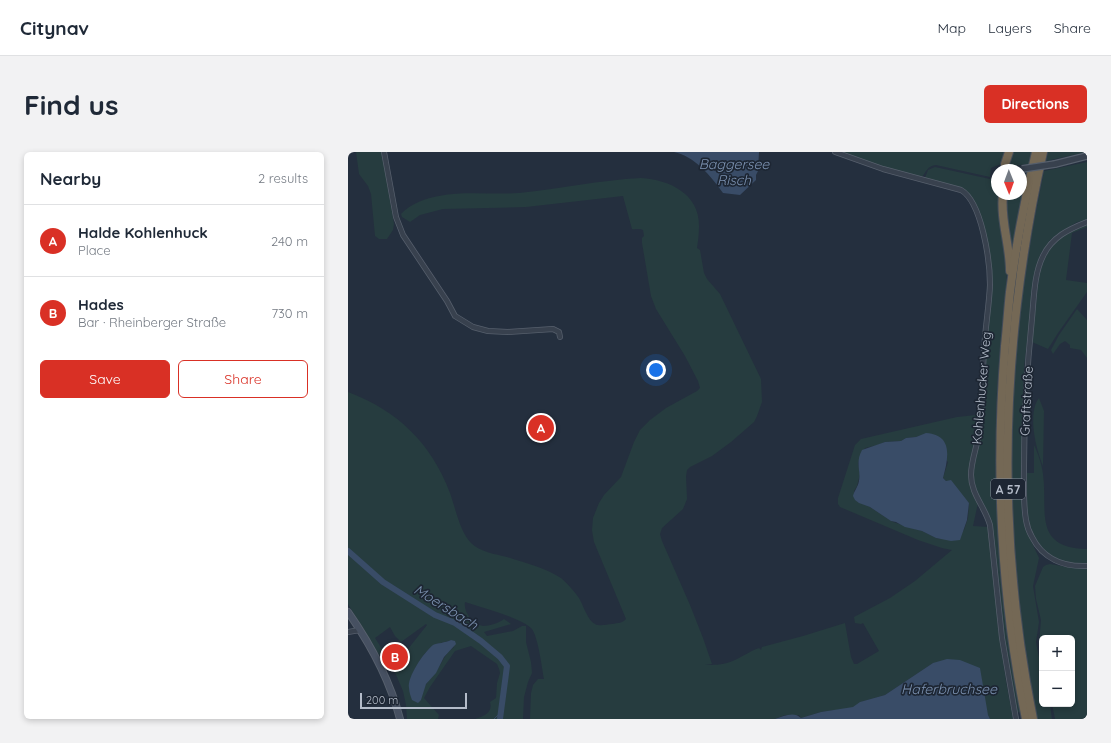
<!DOCTYPE html>
<meta charset="utf-8">
<style>
:root{--surface:#fff;--page:#f2f2f3;--text:#1f2937;--muted:#747a83;--line:#e0e1e3;--accent:#d93025}
body{margin:0;font-family:Quicksand,sans-serif;background:var(--page);color:var(--text)}
.controls{position:absolute;right:12px;bottom:12px;display:grid;overflow:hidden;border-radius:6px;box-shadow:0 2px 6px #0003}
.controls button{width:36px;height:36px;display:grid;place-items:center;padding:0;border:0;border-bottom:1px solid var(--line);background:var(--surface);color:var(--text);font:20px sans-serif}
.compass{position:absolute;left:643px;top:12px;width:36px;height:36px;border-radius:50%;background:var(--surface);box-shadow:0 2px 6px #0003;rotate:179deg}
.scale{position:absolute;left:12px;bottom:10px;width:107px;box-sizing:border-box;padding-left:4px;border:2px solid #b4bcc9;border-top:0;font-size:11px;line-height:14px;white-space:nowrap;color:#b4bcc9;-webkit-text-stroke:3px #1d2633;paint-order:stroke}
.you{position:absolute;left:308px;top:218px;width:14px;height:14px;margin:-10px;border:3px solid #fff;border-radius:50%;background:#1a73e8;box-shadow:0 0 0 6px #1a73e833}
.badge{display:grid;place-items:center;width:26px;height:26px;border-radius:50%;background:var(--accent);color:#fff;font-size:13px;font-weight:700}
.pin{position:absolute;translate:-50% -50%;border:2px solid #fff;box-shadow:0 1px 4px #0006}
.list{margin:0;padding:0;list-style:none}
h2{display:flex;justify-content:space-between;align-items:center;height:52px;margin:0;padding:0 16px;font-size:17px}
h2 small{font-size:13px;font-weight:400;color:var(--muted)}
.list li{display:grid;grid-template-columns:26px 1fr auto;gap:12px;align-items:center;box-sizing:border-box;height:72px;padding:0 16px;border-top:1px solid var(--line)}
.list b{display:block;font-size:15px;white-space:nowrap}
.list p{margin:0;font-size:13px;white-space:nowrap;color:var(--muted)}
.list em{font-size:13px;font-style:normal;color:var(--muted)}
.actions{display:flex;gap:8px;padding:12px 16px}
.actions a{flex:1;padding:9px 0;border:1px solid var(--accent);border-radius:6px;text-align:center;font-size:14px;color:var(--accent)}
.actions .main{background:var(--accent);color:#fff}
.map{position:relative;flex:none;width:739px;height:567px;overflow:hidden;border-radius:6px}
header{display:flex;align-items:center;gap:24px;box-sizing:border-box;height:56px;padding:0 20px;background:var(--surface);border-bottom:1px solid var(--line)}
header strong{font-size:19px}
nav{display:flex;gap:22px;margin-inline-start:auto;font-size:14px}
.intro{display:flex;align-items:center;justify-content:space-between;box-sizing:border-box;height:96px;padding:0 24px}
h1{margin:0;font-size:28px}
.button{padding:10px 18px;border-radius:6px;background:var(--accent);color:#fff;font-size:14px;font-weight:700}
main{display:flex;gap:24px;padding:0 24px}
aside{flex:1;background:var(--surface);border-radius:6px;box-shadow:0 2px 6px #0003}
.map>svg:first-child{display:block}
</style>
<header>
<strong>Citynav</strong>
<nav><a>Map</a><a>Layers</a><a>Share</a></nav>
</header>
<div class="intro"><h1>Find us</h1><a class="button">Directions</a></div>
<main>
<aside>
<h2>Nearby<small>2 results</small></h2>
<ul class="list">
<li><span class="badge">A</span><div><b>Halde Kohlenhuck</b><p>Place</p></div><em>240 m</em></li>
<li><span class="badge">B</span><div><b>Hades</b><p>Bar · Rheinberger Straße</p></div><em>730 m</em></li>
</ul>
<div class="actions"><a class="main">Save</a><a>Share</a></div>
</aside>
<div class="map">
<svg width="739" height="567" viewBox="0 0 739 567">
<rect width="100%" height="100%" fill="#242f3e"/>
<g fill="#263c3f" fill-rule="evenodd">
<path d="M8,0h26l12,72 -1,6 -6,9h-8l-4,-3 -4,-42 -3,-8 -9,-12z"/>
<path d="M492,0h167l-6,12 -10,4 -1,9 -54,-12c-9,1 -9,6 -15,13l-25,-7z"/>
<path d="M665,0h19l-3,12 -18,2 -2,-5z"/>
<path d="M700,0h39l-41,9z"/>
<path d="M739,10v58l-10,2 -18,11 -9,7 -10,15 -5,18 -11,94 -2,80 1,70 5,17 11,24 -6,28 6,36 -3,20 6,31v31h8l2,15h-16c-19,-107 -29,-217 -23,-326 3,-74 16,-149 31,-222z"/>
<path d="M587,15l55,12 7,4v11h2l1,30 5,31 2,19c-3,39 -8,78 -10,118 -5,107 4,214 23,320l-4,1 -13,-82 -11,-107 -16,-34 -3,-16 8,-47 3,-55 7,-79 -10,-77 -9,-19 -6,-6 -8,-4 -33,-9 3,-8z"/>
<path d="M673,22h6l-11,56 -5,31 -6,-67h16z"/>
<path d="M293,26c28,2 58,15 58,48 0,8 -1,15 -2,22l3,2 4,23 3,6 13,15 41,85 1,23 -5,14 -3,6 -23,20 -19,14 -22,11 -3,3 -1,6 1,23 -4,10 -21,19 -2,6 2,7 28,64 13,33 9,26 -7,1c8,0 17,0 25,-3 11,-4 18,-10 29,-14l2,2 1,-3 41,-11 42,-13 6,34 3,7h3l22,-13 -16,-28 -2,1 -6,-1 -1,-6 36,-19 25,-17 37,-31 -10,-2 -24,-8 -78,-33 -2,-3v-6l17,-53 6,-6 96,-22 19,-2 2,3v7l-8,43 8,35 -5,23 15,1 10,89 -1,4 9,61 7,38h-23l-2,-4 -55,-52 -48,32 -24,7 -8,6 -32,4 -20,6 -2,-3h-14l-10,4h-245l1,-26 2,-8 5,-6h6c-2,-11 -6,-44 -13,-51 -10,-10 -51,-21 -66,-26 -2,10 8,22 18,24 7,0 16,-3 21,-7l7,5 -27,8 3,4 26,-5 9,-5h4v16l5,20 1,11 -4,9 -4,15 -1,22h-48c9,-3 18,-6 15,-17l6,-4 1,-15 3,-10 -1,-4 -2,-5 -26,-18 -16,5 -25,36 -6,11 15,17 -1,4h-31l-1,-14 -3,-14 -9,-21 7,-7 1,-3 4,-3 -2,-3 23,-29 -1,-1 -25,18 -6,-6 -5,-9 -15,11 9,14 -5,3 -31,-51v-212c50,19 83,51 102,101 5,14 10,39 21,50 9,9 24,11 36,14 18,6 38,11 54,21 7,6 13,13 18,20 4,7 9,23 16,26 5,3 12,0 17,0 6,-1 11,-1 14,-5l-32,-77 -2,-12 1,-12 6,-15 5,-8 17,-18 13,-35 6,-12 10,-10 16,-12 31,-17 3,-3 -2,-7 -13,-25 -29,-47 -5,-13 -9,-53v-5l2,-2 -1,-6c-4,-2 -8,0 -11,-1l-9,-33 -97,11 -83,2 -23,6 -10,7 -8,-5 -1,-3c9,-10 25,-16 38,-18 26,-5 54,-1 80,-3 41,-4 81,-13 122,-15zM573,283l27,27 -5,16 26,25 -1,15 -4,12 -24,9 -4,-1 -14,-7 -29,-9 -23,-15 -15,-7 -1,-9 3,-5 3,-12 -2,-11 7,-15 13,-3 7,-3 16,-1 5,-3 10,-1zM103,488l3,7c-10,7 -12,17 -19,26 -6,8 -11,11 -13,22l-12,-2c-4,-13 12,-40 23,-47 3,-3 12,-3 18,-6z"/>
<path d="M739,72v3l-15,6 -6,47 21,3v9l-29,41 -10,16 -16,-7 8,-75c11,-27 22,-32 47,-43z"/>
<path d="M729,157l10,11v38l-6,-8 -11,-2v-3l-5,-4 -5,3 -7,10 -2,-4 8,-15z"/>
<path d="M691,246l5,13 -1,55c-7,-16 -16,-53 -4,-68z"/>
<path d="M686,293c4,8 8,20 9,29 5,36 -11,74 44,75v15c-6,0 -13,0 -19,-1 -8,-2 -15,-6 -22,-11 -23,-19 -19,-52 -19,-79h7z"/>
<path d="M702,412l23,4h14v148l-3,3h-29l-3,-15h20v-66h-30v23l-3,-17 2,-24 -5,-21 -1,-13 8,-19 3,-2z"/>
</g>
<g fill="#394c67">
<path d="M326,0h85l-1,19 -2,4v5l-16,15 -17,-2c-12,-17 -29,-37 -49,-41z"/>
<path d="M578,281c28,2 22,26 17,45l3,3 5,-1 18,23 -2,17 -7,20 -9,1 -15,-3 -14,-7 -17,-4 -9,-5 -5,-1 -21,-14 -11,-4 -4,-3 -2,-4c1,-5 5,-9 6,-15 2,-11 -4,-18 3,-31l23,-8 16,-1 5,-3 10,-1z"/>
<path d="M103,488l4,1 1,3 -12,13 -8,16 -10,11 -5,16 -3,3 -6,-3c-1,-3 -3,-8 -3,-12 -2,-11 15,-36 24,-43 4,-2 12,-2 18,-5z"/>
<path d="M599,507l13,1 20,8 8,47 2,4h-215c9,-3 19,-8 26,-1l20,-6 32,-5 7,-5 25,-7 48,-32z"/>
</g>
<g fill="none" stroke-linecap="round" stroke-linejoin="round">
<path stroke="#394c67" stroke-width="1" d="M146,567l7,-7"/>
<path stroke="#394c67" stroke-width="6" d="M0,399l35,31 52,33 20,8 26,18 19,16 7,9 -7,53"/>
<g stroke="#565f6c" stroke-width="6">
<g id="minor">
<path d="M36,0l12,65 7,18 44,66 8,15 18,11 15,4 20,1 45,-3 6,3 1,5"/>
<path d="M487,0l48,17 78,21c21,12 29,71 29,95 -1,22 -5,44 -6,66 -2,27 -1,55 -5,82 -2,14 -8,28 -8,42 0,19 14,32 19,50l12,113 14,81"/>
<path d="M739,70c-18,7 -35,15 -44,34 -9,18 -9,42 -11,62 -5,49 -8,98 -8,148 0,18 -1,37 2,54 1,6 3,12 6,17 11,22 32,30 55,29"/>
<path d="M0,480l12,-2"/>
</g>
</g>
<g stroke="#565f6c" stroke-width="8">
<path id="tertiary" d="M707,12l32,-8"/>
</g>
<g stroke="#565f6c" stroke-width="8">
<path id="secondary" d="M0,460c23,33 42,68 52,107"/>
</g>
<g stroke="#434c59" stroke-width="10">
<g id="motorway">
<path d="M658,18l-1,-6 4,-12"/>
<path d="M655,42c-3,26 7,51 7,77"/>
<path d="M678,567c-25,-122 -31,-249 -21,-373 2,-18 3,-36 5,-54 6,-47 15,-94 26,-140"/>
<path d="M685,567c-38,-188 -32,-380 10,-567"/>
</g>
</g>
<use href="#minor" stroke="#38414e" stroke-width="4.5"/>
<use href="#tertiary" stroke="#38414e" stroke-width="5.5"/>
<use href="#secondary" stroke="#465061" stroke-width="6"/>
<use href="#motorway" stroke="#746855" stroke-width="8"/>
<g stroke="#565f6c" stroke-width="8" stroke-linecap="butt">
<path id="tertiary-bridge" d="M674,17l33,-5"/>
</g>
<use href="#tertiary-bridge" stroke="#38414e" stroke-width="5.5"/>
</g>
<g text-anchor="middle" dominant-baseline="central" stroke-width="3.5" stroke-linejoin="round" paint-order="stroke">
<rect fill="#1d2633" stroke="#878f9c" stroke-width="1" x="643" y="327" width="34" height="20" rx="3"/>
<g font-size="12" font-weight="bold" fill="#b4bcc9">
<text x="660" y="337">A 57</text>
</g>
<g font-size="13" fill="#b4bcc9" stroke="#1d2633">
<text transform="translate(633 236) rotate(-85)">Kohlenhucker Weg</text>
<text transform="translate(678 249) rotate(-87)">Graftstraße</text>
</g>
<g font-size="14" font-style="italic" fill="#7c92b1" stroke="#1d2633">
<text x="386" y="12">Baggersee<tspan x="386" dy="16">Risch</tspan></text>
<text transform="translate(98 455) rotate(32)">Moersbach</text>
<text x="601" y="537">Haferbruchsee</text>
</g>
</g>
</svg>
<div class="controls">
<button>+</button>
<button>−</button>
</div>
<svg class="compass" viewBox="-18 -18 36 36"><path d="M0-13l5 13h-10z" fill="#e53935"/><path d="M0 13l5-13h-10z" fill="#747a83"/></svg>
<div class="scale">200 m</div>
<div class="you"></div>
<div class="pin badge" style="left:193px;top:276px">A</div>
<div class="pin badge" style="left:47px;top:505px">B</div>
</div>
</main>
